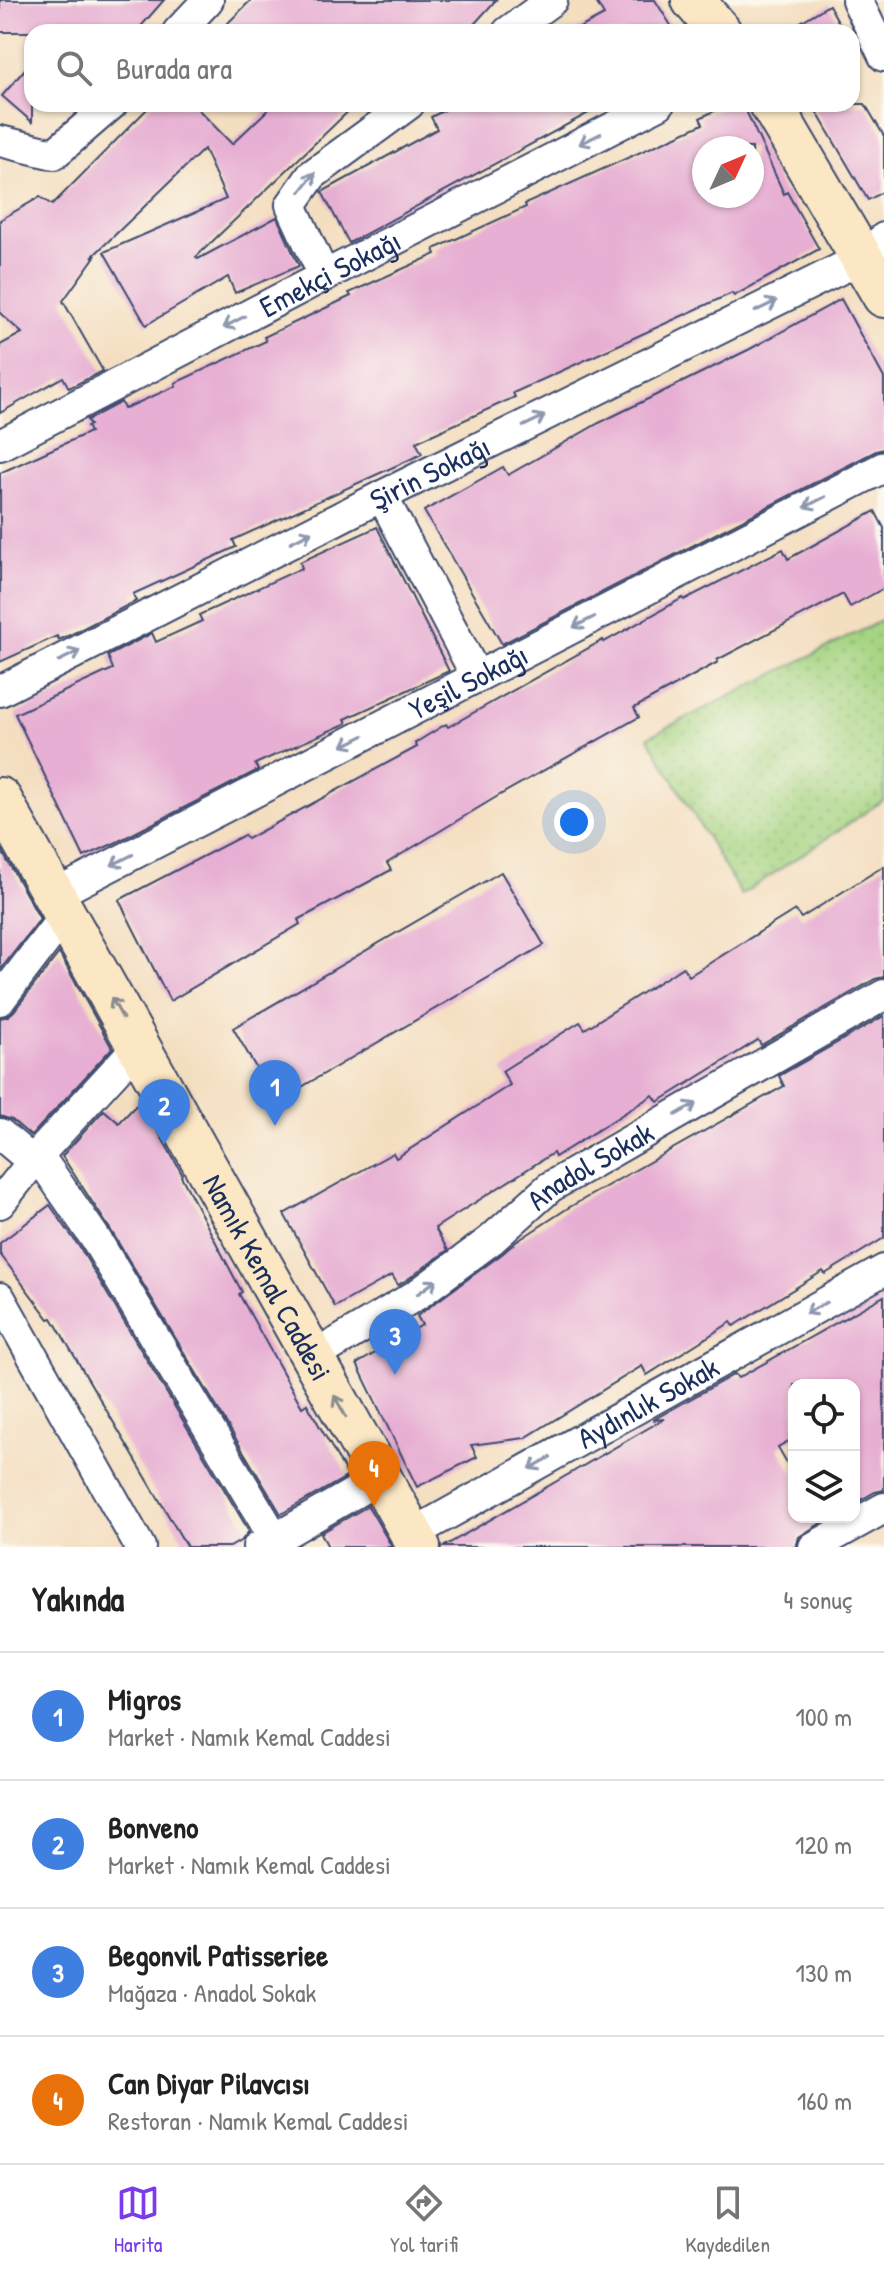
<!DOCTYPE html>
<html lang="tr">
<meta charset="utf-8">
<style>
:root{--surface:#fff;--page:#f2f2f2;--text:#222;--muted:#767676;--line:#e0e0e0;--accent:#7c3aed}
body{margin:0;font-family:"Patrick Hand",sans-serif;background:var(--page);color:var(--text)}
.controls{position:absolute;right:24px;bottom:24px;display:grid;overflow:hidden;border-radius:16px;box-shadow:0 2px 6px #0004}
.controls button{width:72px;height:72px;display:grid;place-items:center;padding:0;border:0;border-bottom:2px solid var(--line);background:var(--surface);color:var(--text);font:40px sans-serif}
.compass{position:absolute;left:692px;top:136px;width:72px;height:72px;border-radius:50%;background:var(--surface);box-shadow:0 2px 6px #0004;rotate:46deg}
.you{position:absolute;left:574px;top:822px;width:28px;height:28px;margin:-20px;border:6px solid #fff;border-radius:50%;background:#1a73e8;box-shadow:0 0 0 12px #1a73e833}
.badge{display:grid;place-items:center;width:52px;height:52px;border-radius:50%;background:var(--accent);color:#fff;font-size:26px;font-weight:700}
.pin{position:absolute;translate:-50% -66px;filter:drop-shadow(0 2px 4px #0008)}
.pin::after{content:'';position:absolute;top:42px;width:28px;height:24px;background:inherit;clip-path:polygon(0 0,100% 0,50% 100%)}
.list{margin:0;padding:0;list-style:none}
h2{display:flex;justify-content:space-between;align-items:center;height:104px;margin:0;padding:0 32px;font-size:34px}
h2 small{font-size:26px;font-weight:400;color:var(--muted)}
.list li{display:grid;grid-template-columns:52px 1fr auto;gap:24px;align-items:center;box-sizing:border-box;height:128px;padding:0 32px;border-top:2px solid var(--line)}
.list b{display:block;font-size:30px;white-space:nowrap}
.list p{margin:0;font-size:26px;white-space:nowrap;color:var(--muted)}
.list em{font-size:26px;font-style:normal;color:var(--muted)}
.icon{flex:none;width:44px;height:44px;fill:none;stroke:currentColor;stroke-width:2;stroke-linecap:round;stroke-linejoin:round}
.map{position:relative;flex:none;width:884px;height:1547px;overflow:hidden}
.search{position:absolute;background:var(--surface);box-shadow:0 2px 6px #0004;left:24px;right:24px;top:24px;height:88px;display:flex;align-items:center;gap:20px;box-sizing:border-box;padding:0 28px;border-radius:24px;color:var(--muted);font-size:30px}
.sheet{height:616px;background:var(--surface)}
nav{display:flex;justify-content:space-around;align-items:center;box-sizing:border-box;height:112px;border-top:2px solid var(--line);background:var(--surface);font-size:22px;color:var(--muted)}
nav a{display:grid;justify-items:center;gap:4px}
nav .on{color:var(--accent)}
.map>svg:first-child{display:block}
</style>
<div class="map">
<svg width="884" height="1547" viewBox="0 0 884 1547">
<defs>
<pattern id="grass-dots" width="8" height="8" patternUnits="userSpaceOnUse" patternTransform="scale(2)"><rect width="8" height="8" fill="#a6d482"/><path d="M2 2h.1M6 6h.1" fill="none" stroke="#8eb673" stroke-width="1.8" stroke-linecap="round"/></pattern>
</defs>
<rect width="100%" height="100%" fill="#fbf7ec"/>
<filter id="ink" filterUnits="userSpaceOnUse"><feTurbulence type="fractalNoise" baseFrequency=".0125" numOctaves="2"/><feDisplacementMap in="SourceGraphic" scale="16" xChannelSelector="R" yChannelSelector="G"/><feConvolveMatrix kernelMatrix="1 2 1 2 8 2 1 2 1" color-interpolation-filters="sRGB"/></filter>
<filter id="wash" filterUnits="userSpaceOnUse"><feTurbulence type="fractalNoise" baseFrequency=".006" numOctaves="4" result="noise"/><feDisplacementMap in="SourceGraphic" scale="32" xChannelSelector="R" yChannelSelector="G"/><feGaussianBlur stdDeviation="1.8" result="paint"/><feColorMatrix in="noise" values="0 0 0 0 0 0 0 0 0 0 0 0 0 0 0 0 0 1.4 0 .05"/><feComposite in="paint" operator="in"/></filter>
<g filter="url(#wash)">
<rect width="100%" height="100%" fill="#f4dec0"/>
<path fill="url(#grass-dots)" stroke="#608270" stroke-width="2" d="M884,619v181l-143,95 -93,-158z"/>
<g id="blocks">
<g fill="#e7afd3" fill-rule="evenodd">
<path d="M0,0h164l-28,32h-136z"/>
<path d="M251,0h245l-29,32h-248z"/>
<path d="M595,0h60l20,32h-103l32,-17z"/>
<path d="M829,5l15,27h-60z"/>
<path d="M32,61v61l-30,-26z"/>
<path d="M152,104h41l39,40 42,-40h82l-160,153 2,2 79,-42 22,49 -64,27 -7,-16 -82,48 -42,-73 122,-53 -22,-50 -112,108 4,-2 -33,46 40,70 -34,17 -6,-11 -63,36v-68l22,-12 -22,-20v-93l40,-23 12,8z"/>
<path d="M456,104h149l-256,139 -27,-51 115,-63 -6,-12z"/>
<path d="M728,104h15l41,90 3,-2 32,57 -85,47 -2,-3 -219,100 2,4 -99,45 6,12 -189,86 3,7 -103,47 3,7 -64,33 -13,6 -2,-4 -57,26v-189l90,-41 -3,-6 3,-1 -3,-5 34,-18 3,7 52,-23 -1,-3 91,-42 -2,-4 87,-41 -2,-3 87,-39 -2,-5 92,-42 -1,-3 178,-80 -3,-6zM704,148h48v48h-48z"/>
<path d="M812,104h53l19,32v55l-16,9z"/>
<path d="M841,299l43,79v71l-8,2 -374,193 -78,-133 79,-44 5,8 91,-52 151,-74z"/>
<path d="M875,511l9,17v60l-34,19 -7,-13 -126,66 1,2 -84,46 5,9 -141,79 -111,67 4,7 -93,50 2,4 -130,77 -51,-101 125,-65 3,4 170,-92 -2,-4 31,-19 2,3 155,-87 1,2 79,-44 1,2 99,-51 5,10z"/>
<path d="M377,527l72,144 -104,48 2,4 -92,41 3,6 -141,72 -33,15 -69,-143 98,-45 -5,-13 44,-23 4,9 46,-21 -3,-6 103,-47 -2,-6z"/>
<path d="M0,848l40,71 -40,51z"/>
<path d="M884,866v111l-9,2 -114,66 -3,-5 -100,62 -5,-7 -98,62 -2,-4 -118,75 13,22 -40,29 -10,6 -6,-10 -57,32 -51,-93 109,-61 3,5 114,-73 -8,-14 78,-49 5,7 98,-62 6,9 106,-66 6,8z"/>
<path d="M501,872l43,73 -268,157 -43,-74z"/>
<path d="M59,953l53,95 -81,88 -19,-16 -12,-4v-98l8,-2 6,-5z"/>
<path d="M884,1016v222l-59,36 -2,-3 -89,55 -3,-4 -84,53 -5,-9 -117,72 -54,7 6,12 -60,30 -60,-123 65,-39 -5,-9 85,-62 14,-12 52,-34 216,-122 -5,-10z"/>
<path d="M141,1100l41,74 -1,2 61,116 -3,2 63,113 5,-3 41,72 -67,38 -171,-285 -48,-73 42,-46 15,13z"/>
<path d="M50,1205l30,43 169,283 -7,9 -12,7h-43l-135,-229 -3,1 -49,-65v-11z"/>
<path d="M884,1296v194l-9,2 -21,12v-119h-60v53l-16,9 16,28v42h24l3,6 -22,14 -3,10h-353l221,-128 -11,1 82,-46 3,4z"/>
<path d="M368,1506l24,41h-64l-7,-14z"/>
</g>
</g>
</g>
<g filter="url(#ink)">
<use href="#blocks" fill-opacity="0" stroke="#3c496d" stroke-width="2"/>
<g fill="none" stroke-linecap="round" stroke-linejoin="round">
<g stroke="#3c496d" stroke-width="34">
<g id="minor">
<path d="M857,0l27,56"/>
<path d="M178,32l30,-32"/>
<path d="M508,32l44,-32"/>
<path d="M0,141l54,13 58,-50"/>
<path d="M324,276l-33,-71 21,-30 97,-71"/>
<path id="s1" d="M0,445l324,-169 335,-172"/>
<path d="M382,496l95,181"/>
<path id="s2" d="M0,691l382,-195 480,-238 22,-20"/>
<path id="s3" d="M54,895l830,-428"/>
<path d="M0,1000l65,-85"/>
<path d="M0,1134l32,27"/>
<path d="M38,1155l57,83 180,301"/>
<path d="M0,1203l38,-48 100,-109"/>
<path d="M0,1298l140,249"/>
<path id="s4" d="M313,1357l105,-63 73,-54 59,-53 334,-192"/>
<path id="s5" d="M412,1534l472,-264"/>
<path d="M258,1547l17,-8 105,-61"/>
<path d="M814,1547l70,-39"/>
</g>
</g>
<g stroke="#3c496d" stroke-width="46">
<g id="secondary">
<path d="M693,0l27,32"/>
<path d="M771,104l113,192"/>
<path id="s6" d="M0,799l419,748"/>
</g>
</g>
<use href="#minor" stroke="#fff" stroke-width="30"/>
<use href="#secondary" stroke="#fbe7c3" stroke-width="42"/>
</g>
<defs><path id="oneway-shaft" d="M-6 0H5M1.5-3L5.5 0L1.5 3" fill="none" stroke-width="1.6" stroke-linecap="round" stroke-linejoin="round" transform="scale(2)"/></defs>
<g stroke="#8d97ae">
<use href="#oneway-shaft" transform="translate(590 139) rotate(153)"/>
<use href="#oneway-shaft" transform="translate(308 182) rotate(-52)"/>
<use href="#oneway-shaft" transform="translate(766 306) rotate(-26)"/>
<use href="#oneway-shaft" transform="translate(234 322) rotate(152)"/>
<use href="#oneway-shaft" transform="translate(534 421) rotate(-26)"/>
<use href="#oneway-shaft" transform="translate(815 502) rotate(153)"/>
<use href="#oneway-shaft" transform="translate(301 537) rotate(-27)"/>
<use href="#oneway-shaft" transform="translate(584 622) rotate(153)"/>
<use href="#oneway-shaft" transform="translate(69 656) rotate(-27)"/>
<use href="#oneway-shaft" transform="translate(353 741) rotate(153)"/>
<use href="#oneway-shaft" transform="translate(122 860) rotate(153)"/>
<use href="#oneway-shaft" transform="translate(686 1109) rotate(-30)"/>
<use href="#oneway-shaft" transform="translate(427 1287) rotate(-36)"/>
<use href="#oneway-shaft" transform="translate(816 1308) rotate(151)"/>
<use href="#oneway-shaft" transform="translate(540 1463) rotate(151)"/>
</g>
<g stroke="#8b8b90">
<use href="#oneway-shaft" transform="translate(117 1008) rotate(-119)"/>
<use href="#oneway-shaft" transform="translate(340 1406) rotate(-119)"/>
</g>
</g>
<g text-anchor="middle" dominant-baseline="central" stroke-width="8" stroke-linejoin="round" paint-order="stroke">
<g font-size="30" fill="#1b2f5e" stroke="#fbf7ec">
<text stroke="none"><textPath href="#s1" startOffset="372">Emekçi Sokağı</textPath></text>
<text stroke="none"><textPath href="#s2" startOffset="482">Şirin Sokağı</textPath></text>
<text stroke="none"><textPath href="#s3" startOffset="466">Yeşil Sokağı</textPath></text>
<text stroke="none"><textPath href="#s4" startOffset="338">Anadol Sokak</textPath></text>
<text stroke="none"><textPath href="#s6" startOffset="548">Namık Kemal Caddesi</textPath></text>
<text stroke="none"><textPath href="#s5" startOffset="270">Aydınlık Sokak</textPath></text>
</g>
</g>
</svg>
<div class="controls">
<button><svg class="icon" aria-label="locate" viewBox="0 0 24 24"><circle cx="12" cy="12" r="6"/><path d="M12 2v4M12 18v4M2 12h4M18 12h4"/></svg></button>
<button><svg class="icon" aria-label="layers" viewBox="0 0 24 24"><path d="M12 4l9 5-9 5-9-5zM3 14l9 5 9-5"/></svg></button>
</div>
<svg class="compass" viewBox="-18 -18 36 36"><path d="M0-13l5 13h-10z" fill="#e53935"/><path d="M0 13l5-13h-10z" fill="#767676"/></svg>
<div class="you"></div>
<div class="pin badge" style="left:275px;top:1126px;background:#3f7fe0">1</div>
<div class="pin badge" style="left:164px;top:1145px;background:#3f7fe0">2</div>
<div class="pin badge" style="left:395px;top:1375px;background:#3f7fe0">3</div>
<div class="pin badge" style="left:374px;top:1507px;background:#e8710a">4</div>
<div class="search"><svg class="icon" aria-label="search" viewBox="0 0 24 24"><circle cx="10" cy="10" r="6"/><path d="M15 15l6 6"/></svg>Burada ara</div>
</div>
<section class="sheet">
<h2>Yakında<small>4 sonuç</small></h2>
<ul class="list">
<li><span class="badge" style="background:#3f7fe0">1</span><div><b>Migros</b><p>Market · Namık Kemal Caddesi</p></div><em>100 m</em></li>
<li><span class="badge" style="background:#3f7fe0">2</span><div><b>Bonveno</b><p>Market · Namık Kemal Caddesi</p></div><em>120 m</em></li>
<li><span class="badge" style="background:#3f7fe0">3</span><div><b>Begonvil Patisseriee</b><p>Mağaza · Anadol Sokak</p></div><em>130 m</em></li>
<li><span class="badge" style="background:#e8710a">4</span><div><b>Can Diyar Pilavcısı</b><p>Restoran · Namık Kemal Caddesi</p></div><em>160 m</em></li>
</ul>
</section>
<nav>
<a class="on"><svg class="icon" aria-label="map" viewBox="0 0 24 24"><path d="M3 6l6-2 6 2 6-2v14l-6 2-6-2-6 2zM9 4v14M15 6v14"/></svg>Harita</a>
<a><svg class="icon" aria-label="directions" viewBox="0 0 24 24"><path d="M12 3l9 9-9 9-9-9zM9 14v-3h6M13 9l2 2-2 2"/></svg>Yol tarifi</a>
<a><svg class="icon" aria-label="saved" viewBox="0 0 24 24"><path d="M7 4h10v16l-5-4-5 4z"/></svg>Kaydedilen</a>
</nav>
